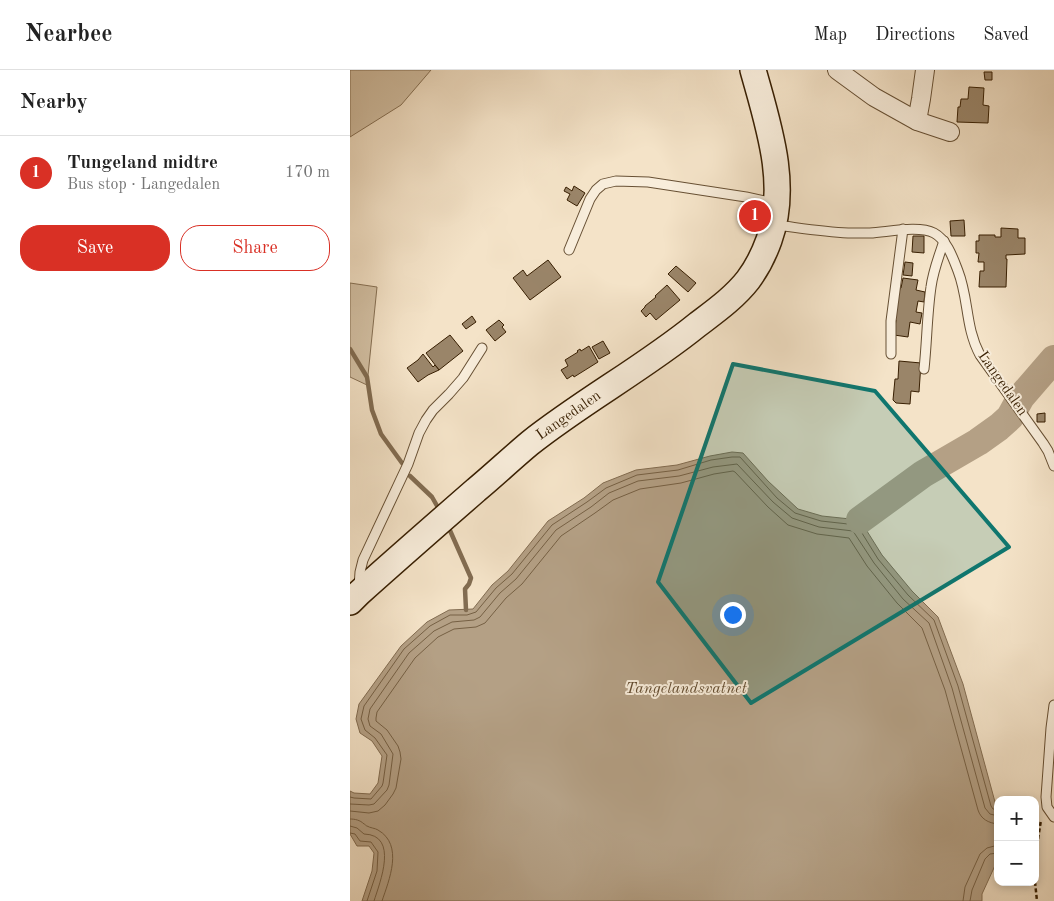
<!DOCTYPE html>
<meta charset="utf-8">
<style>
:root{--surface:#fff;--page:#f2f2f2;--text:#222;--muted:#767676;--line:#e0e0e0;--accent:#d93025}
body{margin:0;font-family:"Old Standard TT",serif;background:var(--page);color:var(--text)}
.controls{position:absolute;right:15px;bottom:15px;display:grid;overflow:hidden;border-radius:10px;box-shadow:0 2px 8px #0003}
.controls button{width:45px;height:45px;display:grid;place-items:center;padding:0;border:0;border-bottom:1px solid var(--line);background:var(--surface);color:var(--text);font:25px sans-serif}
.you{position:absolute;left:382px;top:544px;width:18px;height:18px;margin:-12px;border:4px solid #fff;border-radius:50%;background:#1a73e8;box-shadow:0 0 0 8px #1a73e833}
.badge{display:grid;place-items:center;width:32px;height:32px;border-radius:50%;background:var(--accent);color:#fff;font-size:16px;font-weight:700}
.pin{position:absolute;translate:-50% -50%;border:2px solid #fff;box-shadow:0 1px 5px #0006}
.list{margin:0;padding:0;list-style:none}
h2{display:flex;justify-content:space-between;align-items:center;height:65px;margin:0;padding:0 20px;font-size:21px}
h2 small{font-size:16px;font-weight:400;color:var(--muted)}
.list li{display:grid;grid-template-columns:32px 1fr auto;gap:15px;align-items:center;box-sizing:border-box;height:75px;padding:0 20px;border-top:1px solid var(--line)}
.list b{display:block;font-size:19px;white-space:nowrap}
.list p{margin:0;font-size:16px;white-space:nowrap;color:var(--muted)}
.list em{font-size:16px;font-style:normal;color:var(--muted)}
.actions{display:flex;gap:10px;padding:15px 20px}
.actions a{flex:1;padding:11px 0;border:1px solid var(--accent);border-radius:20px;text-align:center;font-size:18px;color:var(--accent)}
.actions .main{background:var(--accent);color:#fff}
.map{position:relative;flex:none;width:704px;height:831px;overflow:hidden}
header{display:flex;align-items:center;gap:30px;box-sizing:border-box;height:70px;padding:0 25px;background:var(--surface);border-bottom:1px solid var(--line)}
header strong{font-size:24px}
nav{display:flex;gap:28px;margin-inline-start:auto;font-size:18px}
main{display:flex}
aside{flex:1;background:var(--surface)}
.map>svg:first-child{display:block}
</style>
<header>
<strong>Nearbee</strong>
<nav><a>Map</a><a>Directions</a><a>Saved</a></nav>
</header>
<main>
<aside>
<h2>Nearby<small></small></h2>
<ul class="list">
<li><span class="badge">1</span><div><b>Tungeland midtre</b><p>Bus stop · Langedalen</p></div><em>170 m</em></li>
</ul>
<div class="actions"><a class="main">Save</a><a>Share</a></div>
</aside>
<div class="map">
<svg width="704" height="831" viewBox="0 0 704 831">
<rect width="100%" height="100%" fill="#f4e3c8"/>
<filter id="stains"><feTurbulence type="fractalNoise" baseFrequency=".004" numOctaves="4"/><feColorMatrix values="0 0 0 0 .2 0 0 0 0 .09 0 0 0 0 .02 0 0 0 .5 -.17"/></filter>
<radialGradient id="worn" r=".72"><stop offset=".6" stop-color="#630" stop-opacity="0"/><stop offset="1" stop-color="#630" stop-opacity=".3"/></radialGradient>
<g fill="#d4c2a6" stroke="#867054">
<path d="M0,0h81l-30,35 -51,32z"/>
<path d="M0,213l27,4 -10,98 -17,-8z"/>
</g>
<path fill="#b4a085" stroke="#826c51" d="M382,382l11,1 25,28 30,28 24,7 38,4 22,35 30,36 26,26 25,67 35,129v46l-16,35v7h-620l10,-30 2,-18 -5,-7h-12l-7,-12v-43l4,2 16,1 8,-11 4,-27 -10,-15 -12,-8 -4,-14 3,-15 42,-58 26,-24 22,-12 24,-1 19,-24 16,-14 40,-50 36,-23 19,-15 33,-13 41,-5 33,-9z"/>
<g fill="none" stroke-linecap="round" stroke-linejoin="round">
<g stroke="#766044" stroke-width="1">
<path d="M0,727l4,1 17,1 11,-13 1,-3 4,-28 -12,-17 -10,-8 -4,-11 3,-13 40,-57 26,-23 20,-11h17l9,-3 20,-24 16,-14 40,-49 35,-23 19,-14 31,-13 41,-5 33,-10 21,-3h8l37,41 18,15 26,8 36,4 21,34 30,36 26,25 24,66 33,120 2,3 5,1"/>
<path d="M0,734l19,1 5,-1 13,-14 2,-5 4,-31 -12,-20 -11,-8 -2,-7 2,-10 39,-56 25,-22 18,-9 22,-2 6,-3 20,-24 16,-14 40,-49 35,-23 18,-14 29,-12 41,-5 34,-9 24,-3 36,38 19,16 27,9 34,4 21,32 29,36 26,24 23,65 33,120 5,6 8,2"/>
<path d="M0,741l19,2 9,-2 7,-6 8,-11 3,-6 5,-29 -1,-7 -2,-6 -11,-16 -11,-9v-3l1,-6 38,-54 23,-21 16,-8 22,-2 9,-4 21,-25 16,-14 39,-48 34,-23 18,-13 27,-11 41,-6 33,-9 19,-3 2,1 33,35 20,18 29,9 32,4 18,28 30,37 25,25 23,62 33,120c3,9 10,13 20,14"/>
<path d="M0,749c5,0 10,1 14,5 1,0 2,2 3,2 3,2 8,2 11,4 26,15 11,50 4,71"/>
<path d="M0,756l7,2 7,6c35,1 16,48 10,67"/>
<path d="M0,763l5,1 5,7 11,1 7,10 -1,19 -10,30"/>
<path d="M613,831l2,-14 15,-33 7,-6 11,-3"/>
<path d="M620,831l2,-11 13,-31 5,-5 8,-1"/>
</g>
<g stroke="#826c51" stroke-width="4.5">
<path d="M0,279l17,28 5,33 9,24 21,29"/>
<path d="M60,406l22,21 8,14"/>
<path d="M98,456l23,52 -2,6 -4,5 1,21"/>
</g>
<path stroke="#b4a085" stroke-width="28" d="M510,450l63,-46 55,-32 21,-15 11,-10 11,-20 33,-38"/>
</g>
<g fill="#9a8569" stroke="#381f02">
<path d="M634,2h8v8h-7z"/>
<path d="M619,17l15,1 -1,17 6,1 -1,17 -31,-1 1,-15h2l1,-8h7z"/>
<path d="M224,116l11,7 -8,13 -10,-6 3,-6 -6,-3 2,-4 6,4z"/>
<path d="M614,150l1,16h-14l-1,-15z"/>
<path d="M651,158l17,1v9h7v16l-19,1v4h1l-1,28h-27l1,-16h4v-9h-6l1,-9h-3v-12h3v-6h16v2h6z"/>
<path d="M563,166h11v17l-12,-1z"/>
<path d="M198,190l13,17 -31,23 -17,-22 10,-8 4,6z"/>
<path d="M555,192l8,1 -1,13 -9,-1z"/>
<path d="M326,196l20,17 -8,9 -20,-18z"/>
<path d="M553,208l15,2 -2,10 9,2 -1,10 -6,-1 -2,11 6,1 -2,11 -10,-2 -2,15 -14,-2 2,-15h-2l6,-32h1z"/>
<path d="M317,215l13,15 -24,20 -6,-7 -4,4 -5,-6 4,-4v-1l11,-9 -1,-1z"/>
<path d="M122,246l4,6 -10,7 -4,-5z"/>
<path d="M149,250l5,5 -2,2 4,5 -11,9 -9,-11z"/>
<path d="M100,265l13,16 -24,19 -13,-17z"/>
<path d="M253,271l7,12 -11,6 -7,-12z"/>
<path d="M239,276l9,16 -24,15 -1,-2 -6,4 -6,-9 7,-4 -3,-6 13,-8 -1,-1 3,-2 1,2z"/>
<path d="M73,284l10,13 2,-2 4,5 -11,5 -10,7 -11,-14 11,-8z"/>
<path d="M549,291l22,2 -2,29 -8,-1 -1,13 -14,-1 -3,-3 2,-21h3z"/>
<path d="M695,343v9h-8v-8z"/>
</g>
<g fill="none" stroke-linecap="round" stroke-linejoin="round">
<g stroke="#675034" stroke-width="11">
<g id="service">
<path d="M426,155c24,3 48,7 72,8 7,0 15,0 22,0 18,-1 49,-8 64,0 13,7 19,25 24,38 11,28 7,56 22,84l63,88 5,8 6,15"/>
<path d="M219,180l21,-51 6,-9 7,-6 13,-3 32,1 98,15 28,6"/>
<path d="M541,284v-33l12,-92"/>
<path d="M574,299c3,-27 3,-55 7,-82 2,-16 8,-31 13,-46"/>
<path d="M9,517l1,-15 3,-12 45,-96 11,-31 7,-13 7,-10 16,-16 14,-16 19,-30"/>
<path d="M704,635l-3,23 -5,69 1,10 7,10"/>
</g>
</g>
<g stroke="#675034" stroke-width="20">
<g id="minor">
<path d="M487,0l37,27 43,24 33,11"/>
<path d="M567,51l4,-22 4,-29"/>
</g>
</g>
<g stroke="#381f02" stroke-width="28">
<path id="secondary" d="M0,532l9,-9c39,-35 78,-69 117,-103 18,-15 36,-32 54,-47 53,-42 114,-75 167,-118 17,-13 37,-27 51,-45 9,-12 16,-26 21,-40 20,-55 -1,-116 -16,-170"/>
</g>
<g stroke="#381f02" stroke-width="2.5" stroke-dasharray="4 2.5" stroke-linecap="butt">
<path d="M685,788l6,-38"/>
<path d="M685,812l2,19"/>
</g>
<use href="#service" stroke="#f8eddb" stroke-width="9"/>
<use href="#minor" stroke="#f8eddb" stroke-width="18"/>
<use href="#secondary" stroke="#f8eddb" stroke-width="25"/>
</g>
<path fill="#0f766e" fill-opacity="0.2" stroke="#0f766e" stroke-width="4" stroke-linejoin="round" d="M383,294l142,27 134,156 -258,156 -93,-121z"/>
<g text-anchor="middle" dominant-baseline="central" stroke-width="4" stroke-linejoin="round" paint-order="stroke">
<g font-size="15" fill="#381f02" stroke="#f8eddb">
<text transform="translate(652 314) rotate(55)">Langedalen</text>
<text transform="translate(219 346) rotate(-35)">Langedalen</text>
</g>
<g font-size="16" font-style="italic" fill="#634c30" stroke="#f8eddb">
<text x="336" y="619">Tangelandsvatnet</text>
</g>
</g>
<rect width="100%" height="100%" filter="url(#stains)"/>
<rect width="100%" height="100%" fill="url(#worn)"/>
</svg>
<div class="controls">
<button>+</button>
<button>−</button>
</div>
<div class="you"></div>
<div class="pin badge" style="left:405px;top:146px">1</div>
</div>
</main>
